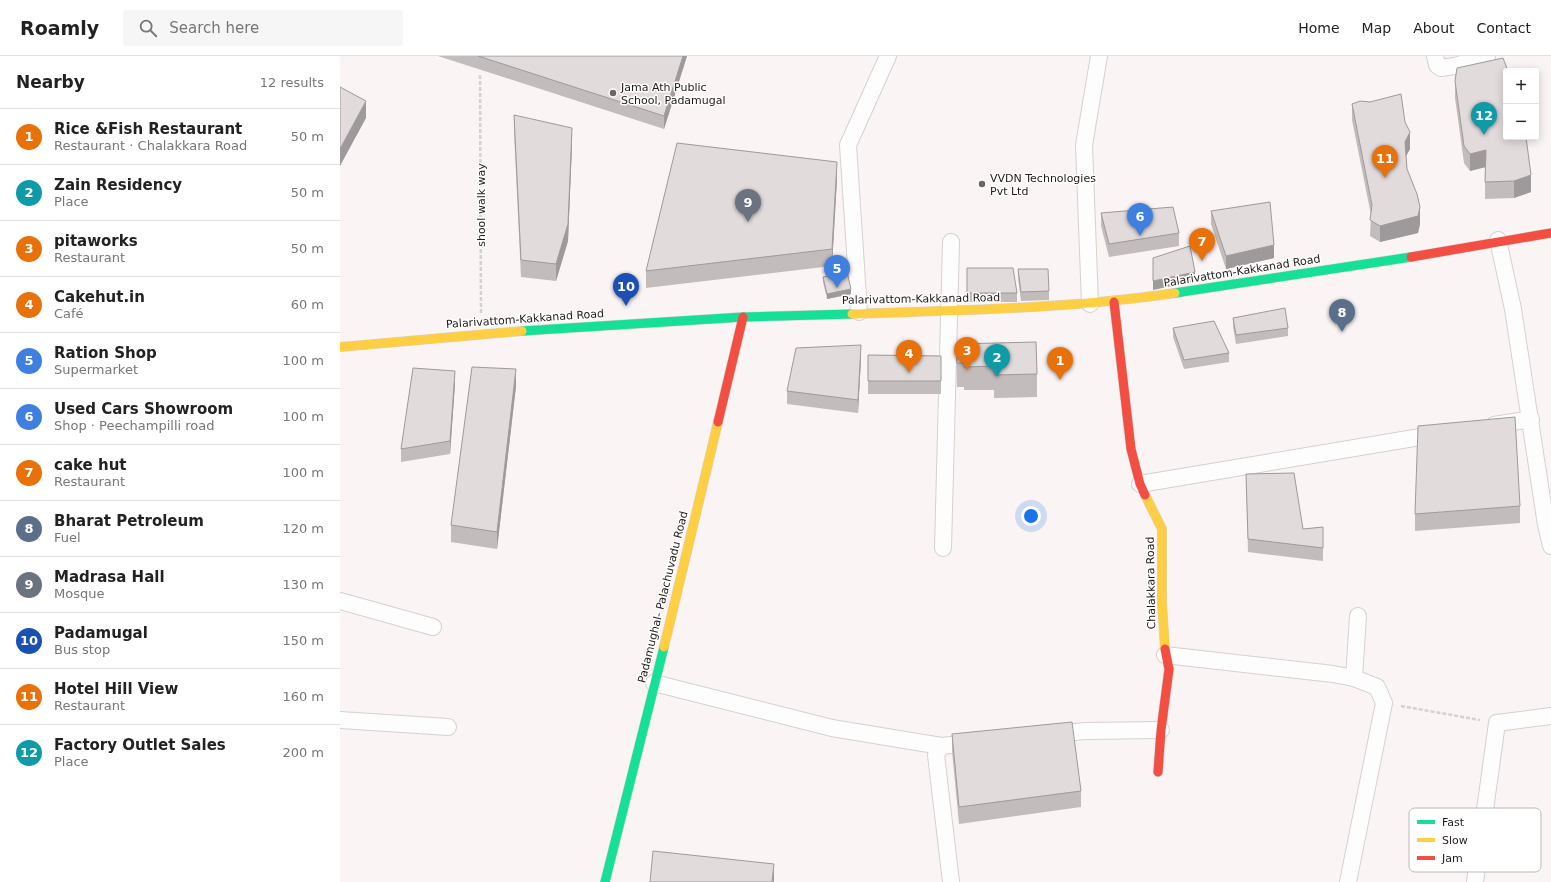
<!DOCTYPE html>
<meta charset="utf-8">
<style>
:root{--surface:#fff;--page:#f6f6f6;--text:#222;--muted:#767676;--line:#e0e0e0;--accent:#6c6665}
body{margin:0;font-family:"DejaVu Sans",sans-serif;background:var(--page);color:var(--text)}
.controls{position:absolute;right:12px;top:12px;display:grid;overflow:hidden;border-radius:4px;box-shadow:0 2px 10px #0003}
.controls button{width:36px;height:36px;display:grid;place-items:center;padding:0;border:0;border-bottom:1px solid var(--line);background:var(--surface);color:var(--text);font:20px sans-serif}
.you{position:absolute;left:691px;top:460px;width:14px;height:14px;margin:-10px;border:3px solid #fff;border-radius:50%;background:#1a73e8;box-shadow:0 0 0 6px #1a73e833}
.badge{display:grid;place-items:center;width:26px;height:26px;border-radius:50%;background:var(--accent);color:#fff;font-size:13px;font-weight:700}
.pin{position:absolute;translate:-50% -33px;filter:drop-shadow(0 1px 2px #0008)}
.pin::after{content:'';position:absolute;top:21px;width:14px;height:12px;background:inherit;clip-path:polygon(0 0,100% 0,50% 100%)}
.list{margin:0;padding:0;list-style:none}
h2{display:flex;justify-content:space-between;align-items:center;height:52px;margin:0;padding:0 16px;font-size:17px}
h2 small{font-size:13px;font-weight:400;color:var(--muted)}
.list li{display:grid;grid-template-columns:26px 1fr auto;gap:12px;align-items:center;box-sizing:border-box;height:56px;padding:0 16px;border-top:1px solid var(--line)}
.list b{display:block;font-size:15px;white-space:nowrap}
.list p{margin:0;font-size:13px;white-space:nowrap;color:var(--muted)}
.list em{font-size:13px;font-style:normal;color:var(--muted)}
.icon{flex:none;width:22px;height:22px;fill:none;stroke:currentColor;stroke-width:2;stroke-linecap:round;stroke-linejoin:round}
.map{position:relative;flex:none;width:1211px;height:826px;overflow:hidden}
header{display:flex;align-items:center;gap:24px;box-sizing:border-box;height:56px;padding:0 20px;background:var(--surface);border-bottom:1px solid var(--line)}
header strong{font-size:19px}
nav{display:flex;gap:22px;margin-inline-start:auto;font-size:14px}
.search{width:280px;height:36px;background:var(--page);display:flex;align-items:center;gap:10px;box-sizing:border-box;padding:0 14px;border-radius:4px;color:var(--muted);font-size:15px}
main{display:flex}
aside{flex:1;background:var(--surface)}
.map>svg:first-child{display:block}
</style>
<header>
<strong>Roamly</strong>
<div class="search"><svg class="icon" aria-label="search" viewBox="0 0 24 24"><circle cx="10" cy="10" r="6"/><path d="M15 15l6 6"/></svg>Search here</div>
<nav><a>Home</a><a>Map</a><a>About</a><a>Contact</a></nav>
</header>
<main>
<aside>
<h2>Nearby<small>12 results</small></h2>
<ul class="list">
<li><span class="badge" style="background:#e8710a">1</span><div><b>Rice &amp;Fish Restaurant</b><p>Restaurant · Chalakkara Road</p></div><em>50 m</em></li>
<li><span class="badge" style="background:#0f9aa8">2</span><div><b>Zain Residency</b><p>Place</p></div><em>50 m</em></li>
<li><span class="badge" style="background:#e8710a">3</span><div><b>pitaworks</b><p>Restaurant</p></div><em>50 m</em></li>
<li><span class="badge" style="background:#e8710a">4</span><div><b>Cakehut.in</b><p>Café</p></div><em>60 m</em></li>
<li><span class="badge" style="background:#3f7fe0">5</span><div><b>Ration Shop</b><p>Supermarket</p></div><em>100 m</em></li>
<li><span class="badge" style="background:#3f7fe0">6</span><div><b>Used Cars Showroom</b><p>Shop · Peechampilli road</p></div><em>100 m</em></li>
<li><span class="badge" style="background:#e8710a">7</span><div><b>cake hut</b><p>Restaurant</p></div><em>100 m</em></li>
<li><span class="badge" style="background:#5c6f8a">8</span><div><b>Bharat Petroleum</b><p>Fuel</p></div><em>120 m</em></li>
<li><span class="badge" style="background:#6b7280">9</span><div><b>Madrasa Hall</b><p>Mosque</p></div><em>130 m</em></li>
<li><span class="badge" style="background:#1a4fb4">10</span><div><b>Padamugal</b><p>Bus stop</p></div><em>150 m</em></li>
<li><span class="badge" style="background:#e8710a">11</span><div><b>Hotel Hill View</b><p>Restaurant</p></div><em>160 m</em></li>
<li><span class="badge" style="background:#0f9aa8">12</span><div><b>Factory Outlet Sales</b><p>Place</p></div><em>200 m</em></li>
</ul>
</aside>
<div class="map">
<svg width="1211" height="826" viewBox="0 0 1211 826">
<rect width="100%" height="100%" fill="#faf4f4"/>
<g fill="none" stroke-linecap="round" stroke-linejoin="round">
<g stroke="#d7d0cf" stroke-width="18">
<g id="street">
<path d="M1095,0l2,9 4,3 14,-2 32,-10"/>
<path d="M1158,184l15,69 33,216 5,21"/>
<path d="M750,248l-6,-159 15,-89"/>
<path d="M519,256l-11,-167 40,-89"/>
<path d="M1154,369l37,-6"/>
<path d="M800,428l298,-50"/>
<path d="M603,492l8,-306"/>
<path d="M0,545l93,26"/>
<path d="M825,599l168,19 21,4 23,9 7,16 -36,179"/>
<path d="M1014,622l4,-62"/>
<path d="M314,627l178,45 109,18"/>
<path d="M0,664l108,7"/>
<path d="M711,678l35,-3 75,-1"/>
<path d="M611,826l-15,-127 5,-9 31,-3"/>
<path d="M1135,826l22,-159 54,-7"/>
</g>
</g>
<g stroke="#d7d0cf" stroke-width="10">
<g id="fast">
<path d="M835,237l236,-36"/>
<path d="M182,275l221,-14 109,-3"/>
<path d="M265,826l59,-235"/>
</g>
</g>
<g stroke="#d7d0cf" stroke-width="10">
<g id="slow">
<path d="M512,258c108,-4 215,-5 323,-21"/>
<path d="M0,291l182,-16"/>
<path d="M805,439l17,34v74l3,46"/>
<path d="M324,591l54,-225"/>
</g>
</g>
<g stroke="#d7d0cf" stroke-width="10">
<g id="jam">
<path d="M1071,201l140,-24"/>
<path d="M774,246l17,147 9,35 5,11"/>
<path d="M378,366l25,-105"/>
<path d="M818,716l3,-42 8,-61 -4,-20"/>
</g>
</g>
<g stroke="#d4d1d1" stroke-width="2.5" stroke-dasharray="4 2" stroke-linecap="butt">
<path d="M140,19l1,238"/>
<path d="M1061,650l79,14"/>
</g>
<use href="#street" stroke="#fefdfd" stroke-width="16"/>
<use href="#fast" stroke="#16e098" stroke-width="9"/>
<use href="#slow" stroke="#ffcf43" stroke-width="9"/>
<use href="#jam" stroke="#f24e42" stroke-width="9"/>
</g>
<g fill="#c2bcbd">
<path d="M98,0h249l-23,73z"/>
<path d="M1115,25l76,111 -17,6 -29,1v-32l-15,4 -6,-8 -9,-65z"/>
<path d="M1012,48l53,18 5,27 -4,7 1,13 13,55 -2,9 -38,9 -10,-6 1,-21 -19,-95z"/>
<path d="M174,59l58,30 -4,96 -12,40 -35,-4 -7,-145z"/>
<path d="M497,123l-5,87 -186,22v-17z"/>
<path d="M871,155l63,47 -48,11 -15,-45z"/>
<path d="M761,157l78,20v13l-70,11 -8,-31z"/>
<path d="M627,212l50,25v9h-50z"/>
<path d="M678,213l31,22v9l-28,1 -3,-23z"/>
<path d="M483,221l28,17 -24,5 -4,-17z"/>
<path d="M893,262l55,10v8l-52,8 -3,-17z"/>
<path d="M833,272l56,25v9l-45,7 -11,-32z"/>
<path d="M616,288l81,30v23l-43,1v-8h-30v-3h-7z"/>
<path d="M528,299l73,1v38h-73z"/>
<path d="M521,302l-3,55 -71,-9v-13z"/>
<path d="M115,328l-5,70 -49,8v-13z"/>
<path d="M176,330l-19,163 -46,-7v-17z"/>
<path d="M906,418l57,55 20,-2v34l-75,-9z"/>
<path d="M1180,450v17l-105,8v-17z"/>
<path d="M612,678l129,57v16l-122,17 -7,-73z"/>
</g>
<g fill="#9e999a">
<path d="M343,0h4l-23,73v-13z"/>
<path d="M26,45v17l-26,48v-17z"/>
<path d="M232,72v17l-4,96 -12,40v-17z"/>
<path d="M1070,76v17l-5,9v-16z"/>
<path d="M1146,94v17l-16,4v-17z"/>
<path d="M497,106v17l-5,87v-17z"/>
<path d="M1191,119v17l-17,6v-17z"/>
<path d="M1080,151v17l-2,9 -38,9v-16z"/>
<path d="M934,189v13l-48,11v-13z"/>
<path d="M855,216v9l-42,9v-9z"/>
<path d="M511,233v5l-24,5v-5z"/>
<path d="M521,289v13l-3,55v-13z"/>
<path d="M176,313v17l-19,163v-17z"/>
<path d="M115,315v13l-5,70v-13z"/>
<path d="M434,808v18h-2z"/>
</g>
<g fill="#e2dbdc" stroke="#9e999a">
<path d="M138,0h205l-19,60z"/>
<path d="M1163,2l5,13h-2v66h20l5,38 -17,6 -29,1 1,-32 -16,4 -6,-8 -9,-65 2,-13z"/>
<path d="M0,31l26,14 -26,48z"/>
<path d="M1061,38l4,28 5,10 -5,10 2,27 10,25 3,13 -2,9 -38,10 -10,-6 2,-15 -20,-101 8,-3 10,1z"/>
<path d="M174,59l58,13 -4,96 -12,40 -35,-4z"/>
<path d="M337,87l160,19 -5,87 -186,22z"/>
<path d="M930,146l4,43 -48,11 -15,-45z"/>
<path d="M833,151l6,26 -70,11 -8,-31z"/>
<path d="M850,190l5,26 -42,9v-23z"/>
<path d="M627,212h46l4,25h-50z"/>
<path d="M678,213h30l1,22 -28,1z"/>
<path d="M507,216l4,17 -24,5 -4,-17z"/>
<path d="M945,252l3,20 -52,7 -3,-17z"/>
<path d="M874,265l15,32 -45,7 -11,-32z"/>
<path d="M696,286l1,32 -43,1v-9l-30,1v-4h-7l-1,-19z"/>
<path d="M521,289l-3,55 -71,-9 9,-43z"/>
<path d="M528,299l73,1v25h-73z"/>
<path d="M132,311l44,2 -19,163 -46,-7z"/>
<path d="M73,312l42,3 -5,70 -49,8z"/>
<path d="M1175,361l5,89 -105,8 3,-88z"/>
<path d="M954,417l9,56 20,-2v21l-75,-9 -2,-65z"/>
<path d="M732,666l9,69 -122,16 -7,-73z"/>
<path d="M313,795l121,13 -2,18h-122z"/>
</g>
<g fill="#6c6665" stroke="#fff" stroke-width="1.5">
<circle cx="273" cy="37" r="4"/>
<circle cx="642" cy="128" r="4"/>
</g>
<g text-anchor="middle" dominant-baseline="central" stroke-width="3" stroke-linejoin="round" paint-order="stroke">
<g font-size="11" fill="#201918" stroke="#fff" text-anchor="start">
<text x="281" y="31">Jama Ath Public<tspan x="281" dy="13">School, Padamugal</tspan></text>
<text x="650" y="122">VVDN Technologies<tspan x="650" dy="13">Pvt Ltd</tspan></text>
</g>
<g font-size="11" fill="#201918" stroke="#fff">
<text transform="translate(141 149) rotate(-90)">shool walk way</text>
<text transform="translate(902 215) rotate(-9)">Palarivattom-Kakkanad Road</text>
<text transform="translate(581 243) rotate(-1)">Palarivattom-Kakkanad Road</text>
<text transform="translate(185 263) rotate(-4)">Palarivattom-Kakkanad Road</text>
<text transform="translate(811 527) rotate(-91)">Chalakkara Road</text>
<text transform="translate(323 541) rotate(-76)">Padamughal- Palachuvadu Road</text>
</g>
</g>
<rect x="1069" y="752" width="132" height="64" rx="6" fill="#fff" stroke="#bcbaba" stroke-width="1"/>
<rect x="1077" y="764" width="18" height="4" fill="#16e098"/>
<rect x="1077" y="782" width="18" height="4" fill="#ffcf43"/>
<rect x="1077" y="800" width="18" height="4" fill="#f24e42"/>
<g font-size="11" fill="#201918">
<text x="1102" y="770">Fast</text>
<text x="1102" y="788">Slow</text>
<text x="1102" y="806">Jam</text>
</g>
</svg>
<div class="controls">
<button>+</button>
<button>−</button>
</div>
<div class="you"></div>
<div class="pin badge" style="left:720px;top:324px;background:#e8710a">1</div>
<div class="pin badge" style="left:657px;top:321px;background:#0f9aa8">2</div>
<div class="pin badge" style="left:627px;top:314px;background:#e8710a">3</div>
<div class="pin badge" style="left:569px;top:317px;background:#e8710a">4</div>
<div class="pin badge" style="left:497px;top:232px;background:#3f7fe0">5</div>
<div class="pin badge" style="left:800px;top:180px;background:#3f7fe0">6</div>
<div class="pin badge" style="left:862px;top:205px;background:#e8710a">7</div>
<div class="pin badge" style="left:1002px;top:276px;background:#5c6f8a">8</div>
<div class="pin badge" style="left:408px;top:166px;background:#6b7280">9</div>
<div class="pin badge" style="left:286px;top:250px;background:#1a4fb4">10</div>
<div class="pin badge" style="left:1045px;top:122px;background:#e8710a">11</div>
<div class="pin badge" style="left:1144px;top:79px;background:#0f9aa8">12</div>
</div>
</main>
